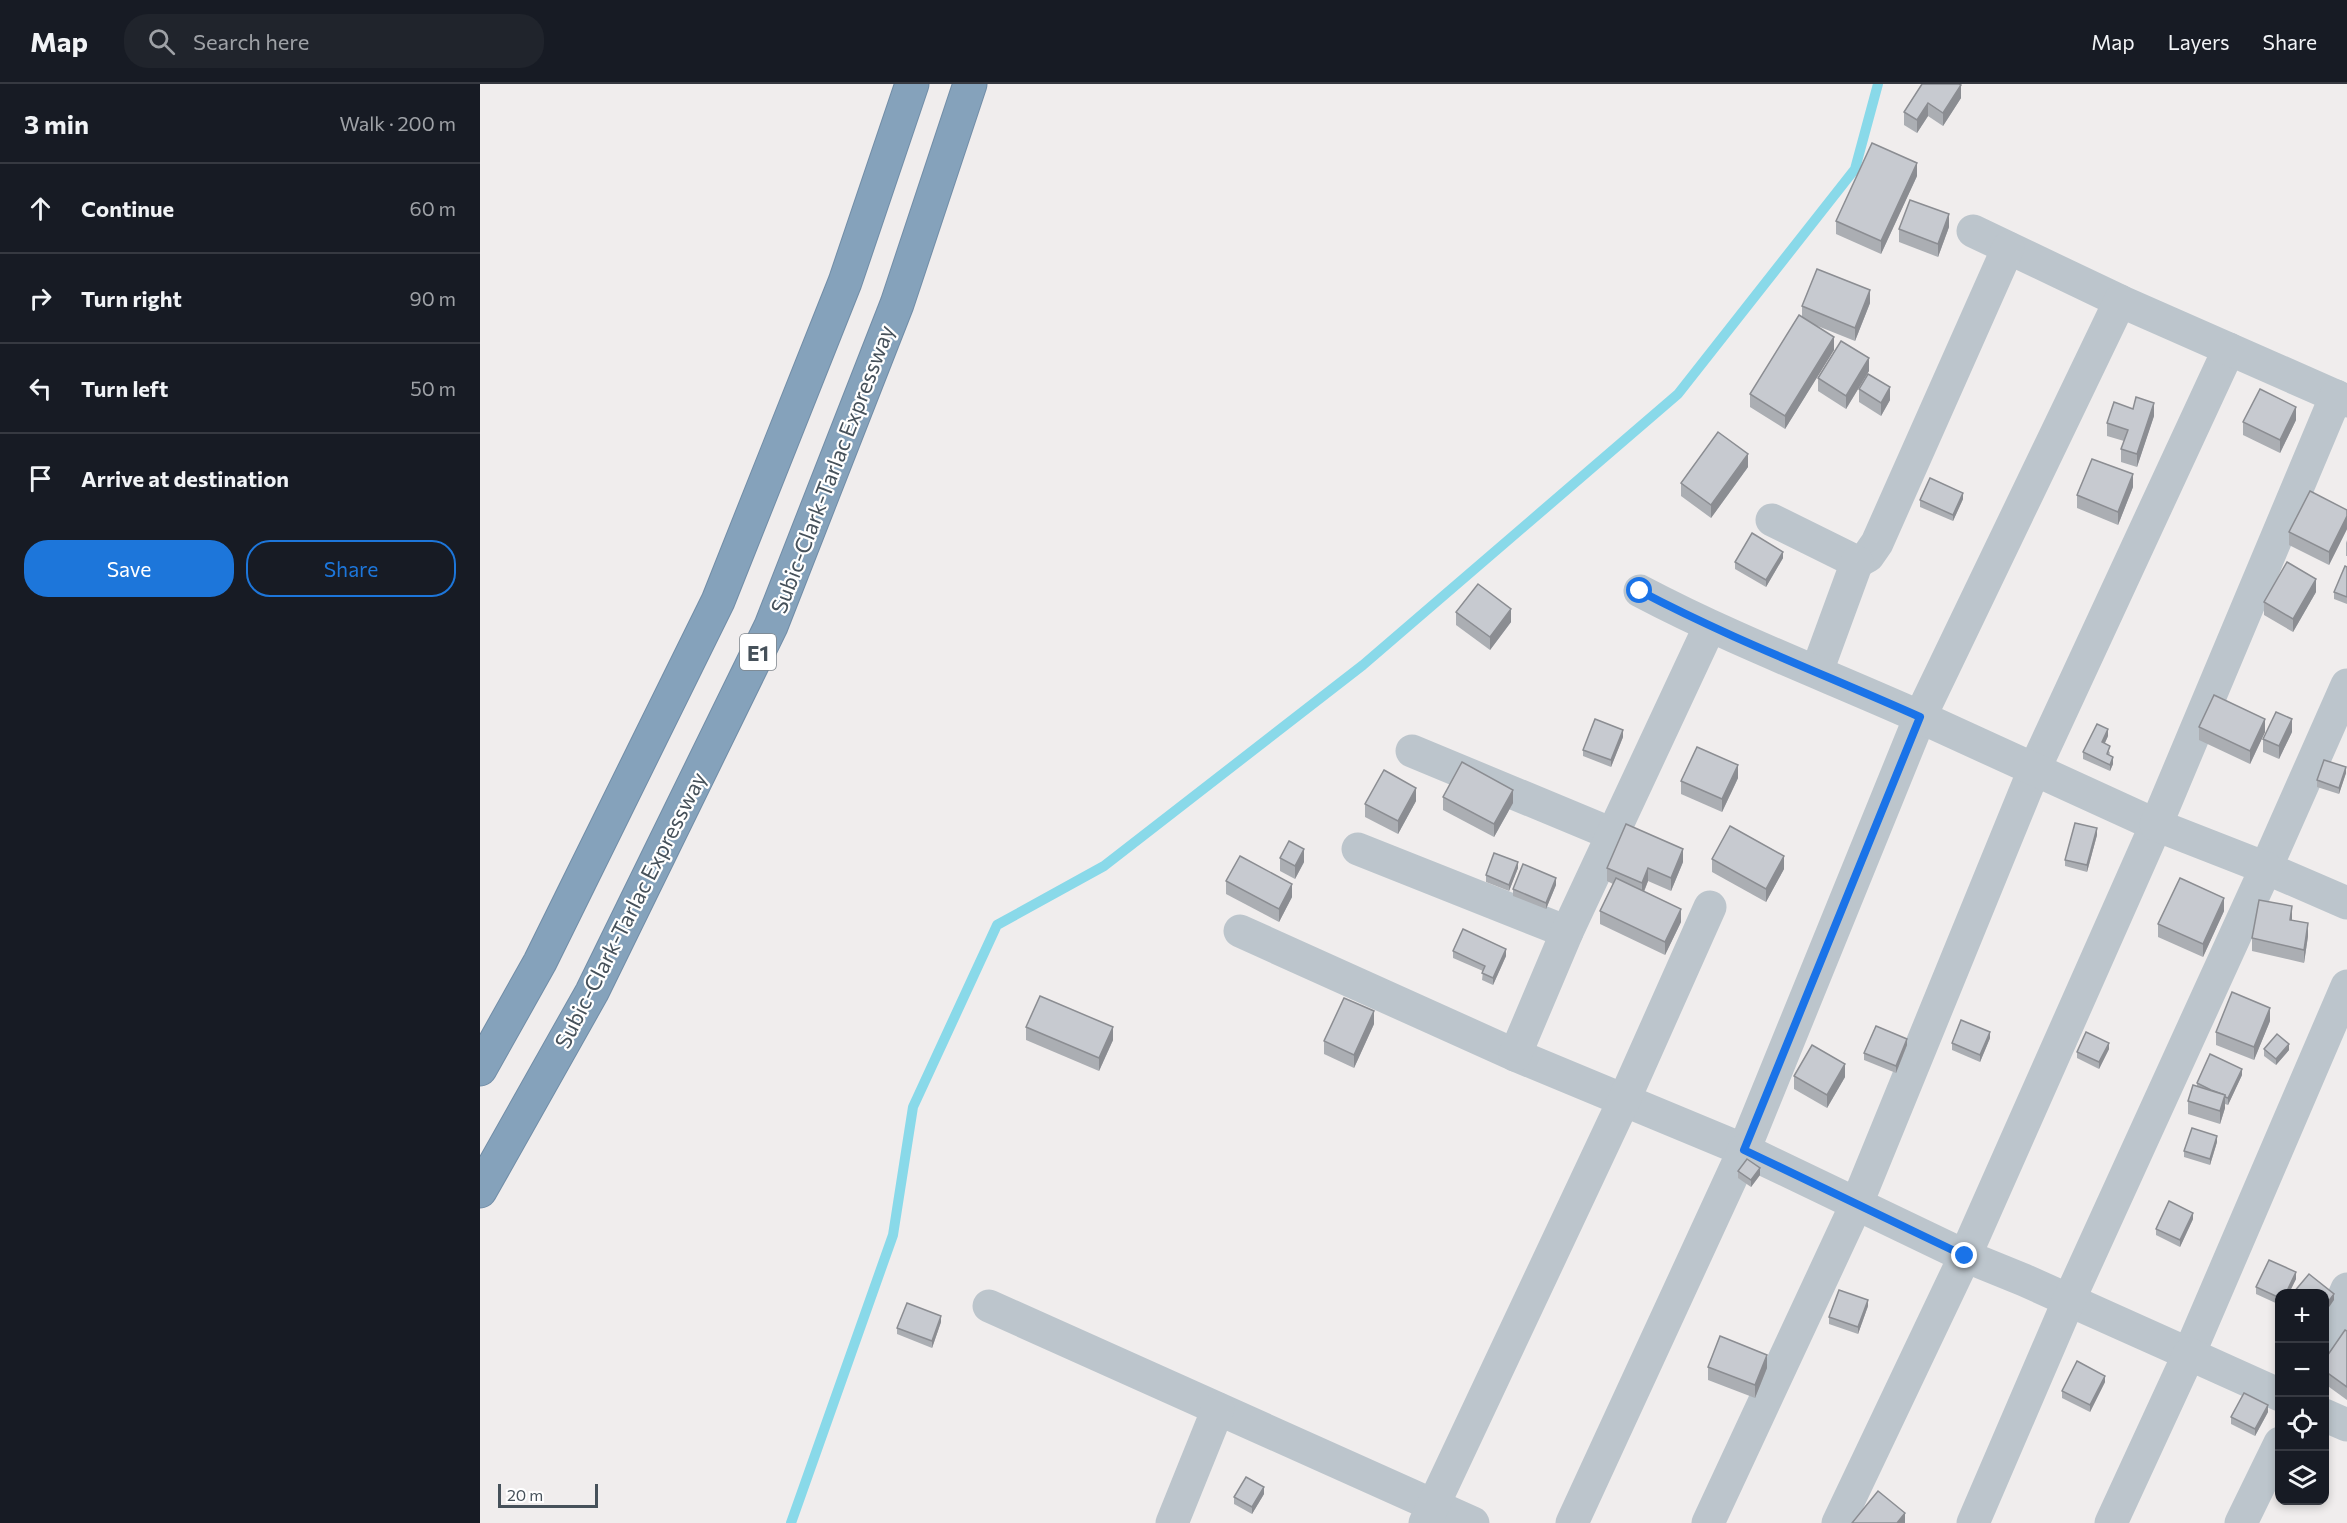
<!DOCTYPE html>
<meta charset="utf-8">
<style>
:root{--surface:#171b24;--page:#20242c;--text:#f1f3f6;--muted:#9ea1a6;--line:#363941;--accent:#1d76da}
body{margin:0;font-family:Commissioner,sans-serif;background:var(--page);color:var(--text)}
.controls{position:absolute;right:18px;bottom:18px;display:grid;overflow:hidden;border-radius:12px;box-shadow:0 3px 9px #0003}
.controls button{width:54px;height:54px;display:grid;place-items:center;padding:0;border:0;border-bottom:2px solid var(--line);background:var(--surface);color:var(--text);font:30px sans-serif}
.scale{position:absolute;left:18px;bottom:15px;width:100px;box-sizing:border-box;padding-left:6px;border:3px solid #46515a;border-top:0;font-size:16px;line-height:21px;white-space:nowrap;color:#46515a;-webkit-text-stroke:4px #fff;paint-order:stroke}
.stop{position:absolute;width:18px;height:18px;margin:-14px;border:4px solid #1a73e8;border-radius:50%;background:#fff}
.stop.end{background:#1a73e8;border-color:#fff;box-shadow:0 2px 6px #0008}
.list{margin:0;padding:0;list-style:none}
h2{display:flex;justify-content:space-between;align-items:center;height:78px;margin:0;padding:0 24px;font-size:26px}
h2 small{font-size:20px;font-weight:400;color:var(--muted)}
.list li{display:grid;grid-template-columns:39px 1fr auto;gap:18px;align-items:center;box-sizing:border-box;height:90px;padding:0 24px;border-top:2px solid var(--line)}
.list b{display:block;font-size:22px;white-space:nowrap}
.list em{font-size:20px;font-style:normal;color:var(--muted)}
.actions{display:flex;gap:12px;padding:18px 24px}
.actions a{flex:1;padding:14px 0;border:2px solid var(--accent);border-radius:24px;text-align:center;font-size:21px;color:var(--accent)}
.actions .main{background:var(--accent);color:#fff}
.icon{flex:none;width:33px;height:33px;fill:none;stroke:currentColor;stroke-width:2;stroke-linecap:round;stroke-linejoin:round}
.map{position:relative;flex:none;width:1867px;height:1439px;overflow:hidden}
header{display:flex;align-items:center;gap:36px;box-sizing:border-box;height:84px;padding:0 30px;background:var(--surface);border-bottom:2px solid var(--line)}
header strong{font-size:28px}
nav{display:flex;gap:33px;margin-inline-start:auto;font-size:21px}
.search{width:420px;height:54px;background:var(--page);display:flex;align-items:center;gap:15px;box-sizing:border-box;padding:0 21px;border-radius:24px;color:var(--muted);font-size:22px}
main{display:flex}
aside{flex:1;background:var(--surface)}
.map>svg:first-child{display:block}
</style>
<header>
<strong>Map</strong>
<div class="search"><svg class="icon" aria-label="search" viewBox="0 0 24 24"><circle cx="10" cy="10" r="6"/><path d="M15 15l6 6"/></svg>Search here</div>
<nav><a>Map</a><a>Layers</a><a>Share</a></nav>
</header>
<main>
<aside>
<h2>3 min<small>Walk · 200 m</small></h2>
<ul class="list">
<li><svg class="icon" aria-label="ahead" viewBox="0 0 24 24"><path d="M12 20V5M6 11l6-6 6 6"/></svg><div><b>Continue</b></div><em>60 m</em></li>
<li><svg class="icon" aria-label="right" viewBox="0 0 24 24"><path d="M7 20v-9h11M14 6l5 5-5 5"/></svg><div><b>Turn right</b></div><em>90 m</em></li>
<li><svg class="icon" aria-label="left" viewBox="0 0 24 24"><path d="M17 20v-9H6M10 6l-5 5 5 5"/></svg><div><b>Turn left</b></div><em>50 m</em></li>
<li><svg class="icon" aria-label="arrive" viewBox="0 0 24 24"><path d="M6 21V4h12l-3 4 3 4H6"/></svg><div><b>Arrive at destination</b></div></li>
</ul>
<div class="actions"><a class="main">Save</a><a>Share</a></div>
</aside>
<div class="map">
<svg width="1867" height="1439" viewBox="0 0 1867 1439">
<rect width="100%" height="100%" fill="#f0eded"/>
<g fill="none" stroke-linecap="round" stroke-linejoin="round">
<path stroke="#89d9e9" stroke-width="10" d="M311,1439l102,-288 20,-128 84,-182 107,-59 259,-201 315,-271 177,-225 23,-85"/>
<g stroke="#718da7" stroke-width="35">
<g id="motorway">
<path d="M0,985l60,-107 178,-361 127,-319 67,-198"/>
<path d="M0,1107l112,-199 179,-366 126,-322 73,-220"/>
</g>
</g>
<g stroke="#bcc5cc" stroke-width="33">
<path d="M1493,147l147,70"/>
<path d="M1292,436l85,42 11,-6 9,-13 131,-295"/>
<path d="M1337,587l40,-109"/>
<path d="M1867,601l-81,183 81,35"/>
<path d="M932,667l200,83"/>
<path d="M878,765l209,83"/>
<path d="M760,847l275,124 229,95 176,-433c-94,-42 -189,-78 -280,-126"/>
<path d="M1035,971l52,-123 142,-304"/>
<path d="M509,1222l484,217"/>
<path d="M1844,1258l23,-53"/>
<path d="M1844,1331l23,10"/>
<path d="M692,1439l46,-114"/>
<path d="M945,1439l199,-423 86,-193"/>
<path d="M1092,1439l172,-373 221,106 59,24 165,74 158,-368"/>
<path d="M1228,1439l149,-320 177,-433 195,-421"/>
<path d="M1358,1439l127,-267 191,-431 -236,-108 200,-416 227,100"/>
<path d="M1493,1439l96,-223 197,-432 -110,-43 180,-429"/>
<path d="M1631,1439l78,-169 91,41"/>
<path d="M1761,1439l39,-80"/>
</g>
<use href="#motorway" stroke="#85a2bb" stroke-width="33"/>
</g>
<g fill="#abaeb3">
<path d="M1442,0l39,14 -18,28 -15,-10 -11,17 -13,-8v-13z"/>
<path d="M1437,92l-36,78 -45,-20v-13z"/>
<path d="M1469,143l-11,30 -39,-15v-13z"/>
<path d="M1390,219l-15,38 -45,-18 24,27 -49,79 -35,-22v-13l52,-76v-12z"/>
<path d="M1389,287l-23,38 -28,-18v-13z"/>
<path d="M1379,305l31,11 -9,16 -22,-14z"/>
<path d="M1674,332l-17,51 -16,-5v-13l3,-8 -17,-5v-13z"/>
<path d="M1816,336l-16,33 -37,-18v-13z"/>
<path d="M1268,383l-37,51 -30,-22v-13z"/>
<path d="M1653,403l-15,38 -41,-17v-13z"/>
<path d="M1483,415l-10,22 -33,-14v-7z"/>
<path d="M1867,426v19l-18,36 -40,-20v-13z"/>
<path d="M1867,456v16h-1v-13z"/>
<path d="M1303,474l-17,29 -31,-18v-7z"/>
<path d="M1867,483v37l-13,-5v-7z"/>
<path d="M1836,508l-23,40 -29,-17v-13z"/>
<path d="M976,528l55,10 -21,28 -34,-25z"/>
<path d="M1719,643l66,5 -15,32 -51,-24z"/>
<path d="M1812,648l-13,27 -16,-7v-13z"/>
<path d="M1628,652l-3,7 5,10 -1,2 4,9 -3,7 -27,-12v-7z"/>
<path d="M1143,653l-12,30 -28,-11v-6z"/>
<path d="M1866,689l-7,21 -22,-7v-7z"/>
<path d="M1258,694l-16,34 -41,-18v-13z"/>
<path d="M963,713l70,6 -19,34 -51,-27z"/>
<path d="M936,717l-18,33 -33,-17v-13z"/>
<path d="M1617,751l-10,37 -22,-6v-6z"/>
<path d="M800,774l24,4 -9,17 -15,-8z"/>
<path d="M1232,775l72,10 -18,33 -54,-30z"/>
<path d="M1203,778l-12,29 -23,-10 -4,11 37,30 -16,33 -65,-31v-13l13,-27 -6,-3v-13z"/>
<path d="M1038,784l-9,23 -23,-9v-7z"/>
<path d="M746,797l66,16 -13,25 -53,-28z"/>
<path d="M1076,801l-10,24 -33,-13v-7z"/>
<path d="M1744,827l-21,46 -45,-20v-13z"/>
<path d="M1828,852l-4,27 -52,-12v-13z"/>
<path d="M973,867l53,5 -13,29 -11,-5 1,-9 -30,-13z"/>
<path d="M1790,937l-16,39 -38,-15v-13z"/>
<path d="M894,940l-20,44 -30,-14v-13z"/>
<path d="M546,943l87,13 -14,31 -73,-31z"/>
<path d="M1510,954l-10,24 -28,-12v-7z"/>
<path d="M1427,961l-11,28 -32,-13v-7z"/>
<path d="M1629,965l-10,20 -22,-11v-6z"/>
<path d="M1784,965l25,1 -13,15 -12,-9z"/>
<path d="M1762,991l-14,30 -3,-1v4l-5,16 -32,-10v-13l9,-15v-3z"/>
<path d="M1314,992l51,1 -18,31 -33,-19z"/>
<path d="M1737,1058l-7,23 -26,-8v-6z"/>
<path d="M1258,1087l22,4 -9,12 -13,-9z"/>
<path d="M1713,1135l-13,28 -24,-12v-6z"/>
<path d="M1816,1195l-7,14h-9v12l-24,-11v-7z"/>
<path d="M1388,1222l-10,28 -29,-10v-7z"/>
<path d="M461,1238l-9,26 -35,-14v-6z"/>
<path d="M1867,1247v69l-22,-16v-25z"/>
<path d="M1228,1283l59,1 -12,30 -47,-18z"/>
<path d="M1625,1298l-15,30 -28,-14v-7z"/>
<path d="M1788,1328l-13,24 -24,-12v-7z"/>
<path d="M784,1410l-12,20 -18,-10v-7z"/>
</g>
<g fill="#8b8d92">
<path d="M1481,1v13l-18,28v-13z"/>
<path d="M1448,19v13l-11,17v-13z"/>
<path d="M1437,79v13l-36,78v-13z"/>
<path d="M1469,130v13l-11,30v-13z"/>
<path d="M1390,206v13l-15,38v-13z"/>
<path d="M1354,253v13l-49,79v-13z"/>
<path d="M1389,274v13l-23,38v-13z"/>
<path d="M1410,303v13l-9,16v-13z"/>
<path d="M1674,319v13l-17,51v-13z"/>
<path d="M1816,323v13l-16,33v-13z"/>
<path d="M1268,370v13l-37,51v-13z"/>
<path d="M1653,390v13l-15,38v-13z"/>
<path d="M1483,409v6l-10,22v-6z"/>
<path d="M1867,432v13l-18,36v-13z"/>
<path d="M1303,468v6l-17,29v-7z"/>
<path d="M1836,495v13l-23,40v-13z"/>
<path d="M1031,525v13l-21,28v-13z"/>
<path d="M1785,635v13l-15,32v-13z"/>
<path d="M1812,635v13l-13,27v-13z"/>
<path d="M1628,645v7l-6,13v-7z"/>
<path d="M1143,646v7l-12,30v-7z"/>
<path d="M1633,673v7l-3,7v-6z"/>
<path d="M1258,681v13l-16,34v-13z"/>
<path d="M1866,683v6l-7,21v-6z"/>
<path d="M936,704v13l-18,33v-13z"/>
<path d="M1033,706v13l-19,34v-13z"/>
<path d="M1617,744v7l-10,37v-7z"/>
<path d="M824,765v13l-9,17v-13z"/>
<path d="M1203,765v13l-12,29v-13z"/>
<path d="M1304,772v13l-18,33v-13z"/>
<path d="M1038,778v6l-9,23v-6z"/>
<path d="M1168,784v13l-6,15v-13z"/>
<path d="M1076,794v7l-10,24v-6z"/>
<path d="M812,800v13l-13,25v-13z"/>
<path d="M1744,814v13l-21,46v-13z"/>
<path d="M1812,822v13l-2,14v-13z"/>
<path d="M1201,825v13l-16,33v-13z"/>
<path d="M1828,839v13l-4,27v-13z"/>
<path d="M1026,865v7l-13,29v-7z"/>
<path d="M1790,924v13l-16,39v-13z"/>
<path d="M894,927v13l-20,44v-13z"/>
<path d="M633,943v13l-14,31v-13z"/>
<path d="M1510,948v6l-10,24v-7z"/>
<path d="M1427,955v6l-11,28v-7z"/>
<path d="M1629,959v6l-10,20v-7z"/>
<path d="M1809,960v6l-13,15v-6z"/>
<path d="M1365,980v13l-18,31v-13z"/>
<path d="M1762,985v6l-14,30v-7z"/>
<path d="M1745,1011v13l-5,16v-13z"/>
<path d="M1737,1052v6l-7,23v-6z"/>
<path d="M1280,1084v7l-9,12v-7z"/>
<path d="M1713,1129v6l-13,28v-7z"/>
<path d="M1816,1188v7l-7,14h-3z"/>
<path d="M1854,1210v6l-9,13v-7z"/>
<path d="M1388,1216v6l-10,28v-7z"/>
<path d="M461,1232v6l-9,26v-7z"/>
<path d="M1287,1271v13l-12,30v-13z"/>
<path d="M1625,1292v6l-15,30v-7z"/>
<path d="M1788,1321v7l-13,24v-7z"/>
<path d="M784,1403v7l-12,20v-7z"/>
<path d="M1425,1429v10h-8z"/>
</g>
<g fill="#c7cad0" stroke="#8b8d92" stroke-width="1.5">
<path d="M1442,0h37l2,1 -18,28 -15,-10 -11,17 -13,-8z"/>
<path d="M1392,59l45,20 -36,78 -45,-20z"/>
<path d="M1430,116l39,14 -11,30 -39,-15z"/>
<path d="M1337,185l53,21 -15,38 -53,-22z"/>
<path d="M1319,231l35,22 -49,79 -35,-22z"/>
<path d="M1361,257l28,17 -23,38 -28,-18z"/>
<path d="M1388,290l22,13 -9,16 -22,-14z"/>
<path d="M1780,305l36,18 -16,33 -37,-18z"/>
<path d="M1656,313l18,6 -17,51 -16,-5 7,-19 -21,-7 7,-21 19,7z"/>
<path d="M1238,348l30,22 -37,51 -30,-22z"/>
<path d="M1612,375l41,15 -15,38 -41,-17z"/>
<path d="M1450,394l33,15 -10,22 -33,-15z"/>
<path d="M1830,407l37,19v6l-18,36 -40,-20z"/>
<path d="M1272,449l31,19 -17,28 -31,-18z"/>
<path d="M1807,478l29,17 -23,40 -29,-17z"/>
<path d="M1865,482l2,1v30l-13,-5z"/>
<path d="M998,500l33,25 -21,28 -34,-25z"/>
<path d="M1734,611l51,24 -15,32 -51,-24z"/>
<path d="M1796,628l16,7 -13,27 -16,-7z"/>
<path d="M1115,635l28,11 -12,30 -28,-10z"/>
<path d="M1617,640l11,5 -6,13 8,4 -3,8 6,3 -3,8 -27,-13z"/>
<path d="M1217,663l41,18 -16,34 -41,-18z"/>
<path d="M1844,676l22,7 -7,21 -22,-8z"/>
<path d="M982,678l51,28 -19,34 -51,-27z"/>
<path d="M904,686l32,18 -18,33 -33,-17z"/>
<path d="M1595,739l22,5 -10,37 -22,-5z"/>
<path d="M1146,740l57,25 -12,29 -23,-10 -6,15 -35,-15z"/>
<path d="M1250,742l54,30 -18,33 -54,-30z"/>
<path d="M809,757l15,8 -9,17 -15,-8z"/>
<path d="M1014,769l24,9 -9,23 -23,-10z"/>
<path d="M760,772l52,28 -13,25 -53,-28z"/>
<path d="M1043,780l33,14 -10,25 -33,-14z"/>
<path d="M1136,794l65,31 -16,33 -65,-31z"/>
<path d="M1700,794l44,20 -21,46 -45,-20z"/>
<path d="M1779,816l33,6 -2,14 18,3 -4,27 -52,-12z"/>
<path d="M983,845l43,20 -13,29 -11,-5 3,-7 -32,-15z"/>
<path d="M1752,908l38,16 -16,39 -38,-15z"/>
<path d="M560,912l73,31 -14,31 -73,-31z"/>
<path d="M864,914l30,13 -20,44 -30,-14z"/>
<path d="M1481,936l29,12 -10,23 -28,-12z"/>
<path d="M1396,942l31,13 -11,27 -32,-13z"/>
<path d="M1606,948l23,11 -10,19 -22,-10z"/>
<path d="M1797,950l12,10 -13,15 -12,-10z"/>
<path d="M1332,961l33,19 -18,31 -33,-19z"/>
<path d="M1730,970l32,15 -14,29 -3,-1v-2l-14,-5 -14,-7z"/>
<path d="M1713,1001l32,10 -5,16 -32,-10z"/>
<path d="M1712,1044l25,8 -7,23 -26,-8z"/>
<path d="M1267,1075l13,9 -9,12 -13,-9z"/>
<path d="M1689,1117l24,12 -13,27 -24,-11z"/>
<path d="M1789,1176l27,12 -10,21h-6v5l-24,-11z"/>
<path d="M1829,1190l25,20 -9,12v-13h-32z"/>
<path d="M1359,1206l29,10 -10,27 -29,-10z"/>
<path d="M427,1219l34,13 -9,25 -35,-13z"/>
<path d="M1865,1246l2,1v56l-22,-16v-12z"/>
<path d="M1240,1252l47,19 -12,30 -47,-18z"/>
<path d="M1597,1277l28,15 -15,29 -28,-14z"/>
<path d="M1764,1309l24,12 -13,24 -24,-12z"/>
<path d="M766,1393l18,10 -12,20 -18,-10z"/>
<path d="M1398,1407l27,22 -8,10h-45z"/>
</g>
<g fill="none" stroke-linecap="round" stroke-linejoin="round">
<path stroke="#1a73e8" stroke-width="8" d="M1160,507c91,48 186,84 280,126l-176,433 221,106"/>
</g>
<g text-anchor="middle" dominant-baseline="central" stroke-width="4.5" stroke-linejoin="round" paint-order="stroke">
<rect fill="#fff" stroke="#7e858c" stroke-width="1.5" x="260" y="550" width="36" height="36" rx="4.5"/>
<g font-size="21" font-weight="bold" fill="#46515a">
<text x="278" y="568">E1</text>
</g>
<g font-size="22" fill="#46515a" stroke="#fff">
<text transform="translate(352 385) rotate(-69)">Subic-Clark-Tarlac Expressway</text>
<text transform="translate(150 826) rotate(-63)">Subic-Clark-Tarlac Expressway</text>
</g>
</g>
</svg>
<div class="controls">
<button>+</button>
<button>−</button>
<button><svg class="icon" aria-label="locate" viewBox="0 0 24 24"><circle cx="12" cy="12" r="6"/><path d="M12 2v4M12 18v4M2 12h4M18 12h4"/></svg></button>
<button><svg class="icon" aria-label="layers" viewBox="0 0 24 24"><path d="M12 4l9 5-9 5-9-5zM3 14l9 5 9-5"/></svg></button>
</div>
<div class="scale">20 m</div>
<div class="stop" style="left:1160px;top:507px"></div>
<div class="stop end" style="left:1485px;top:1172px"></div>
</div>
</main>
